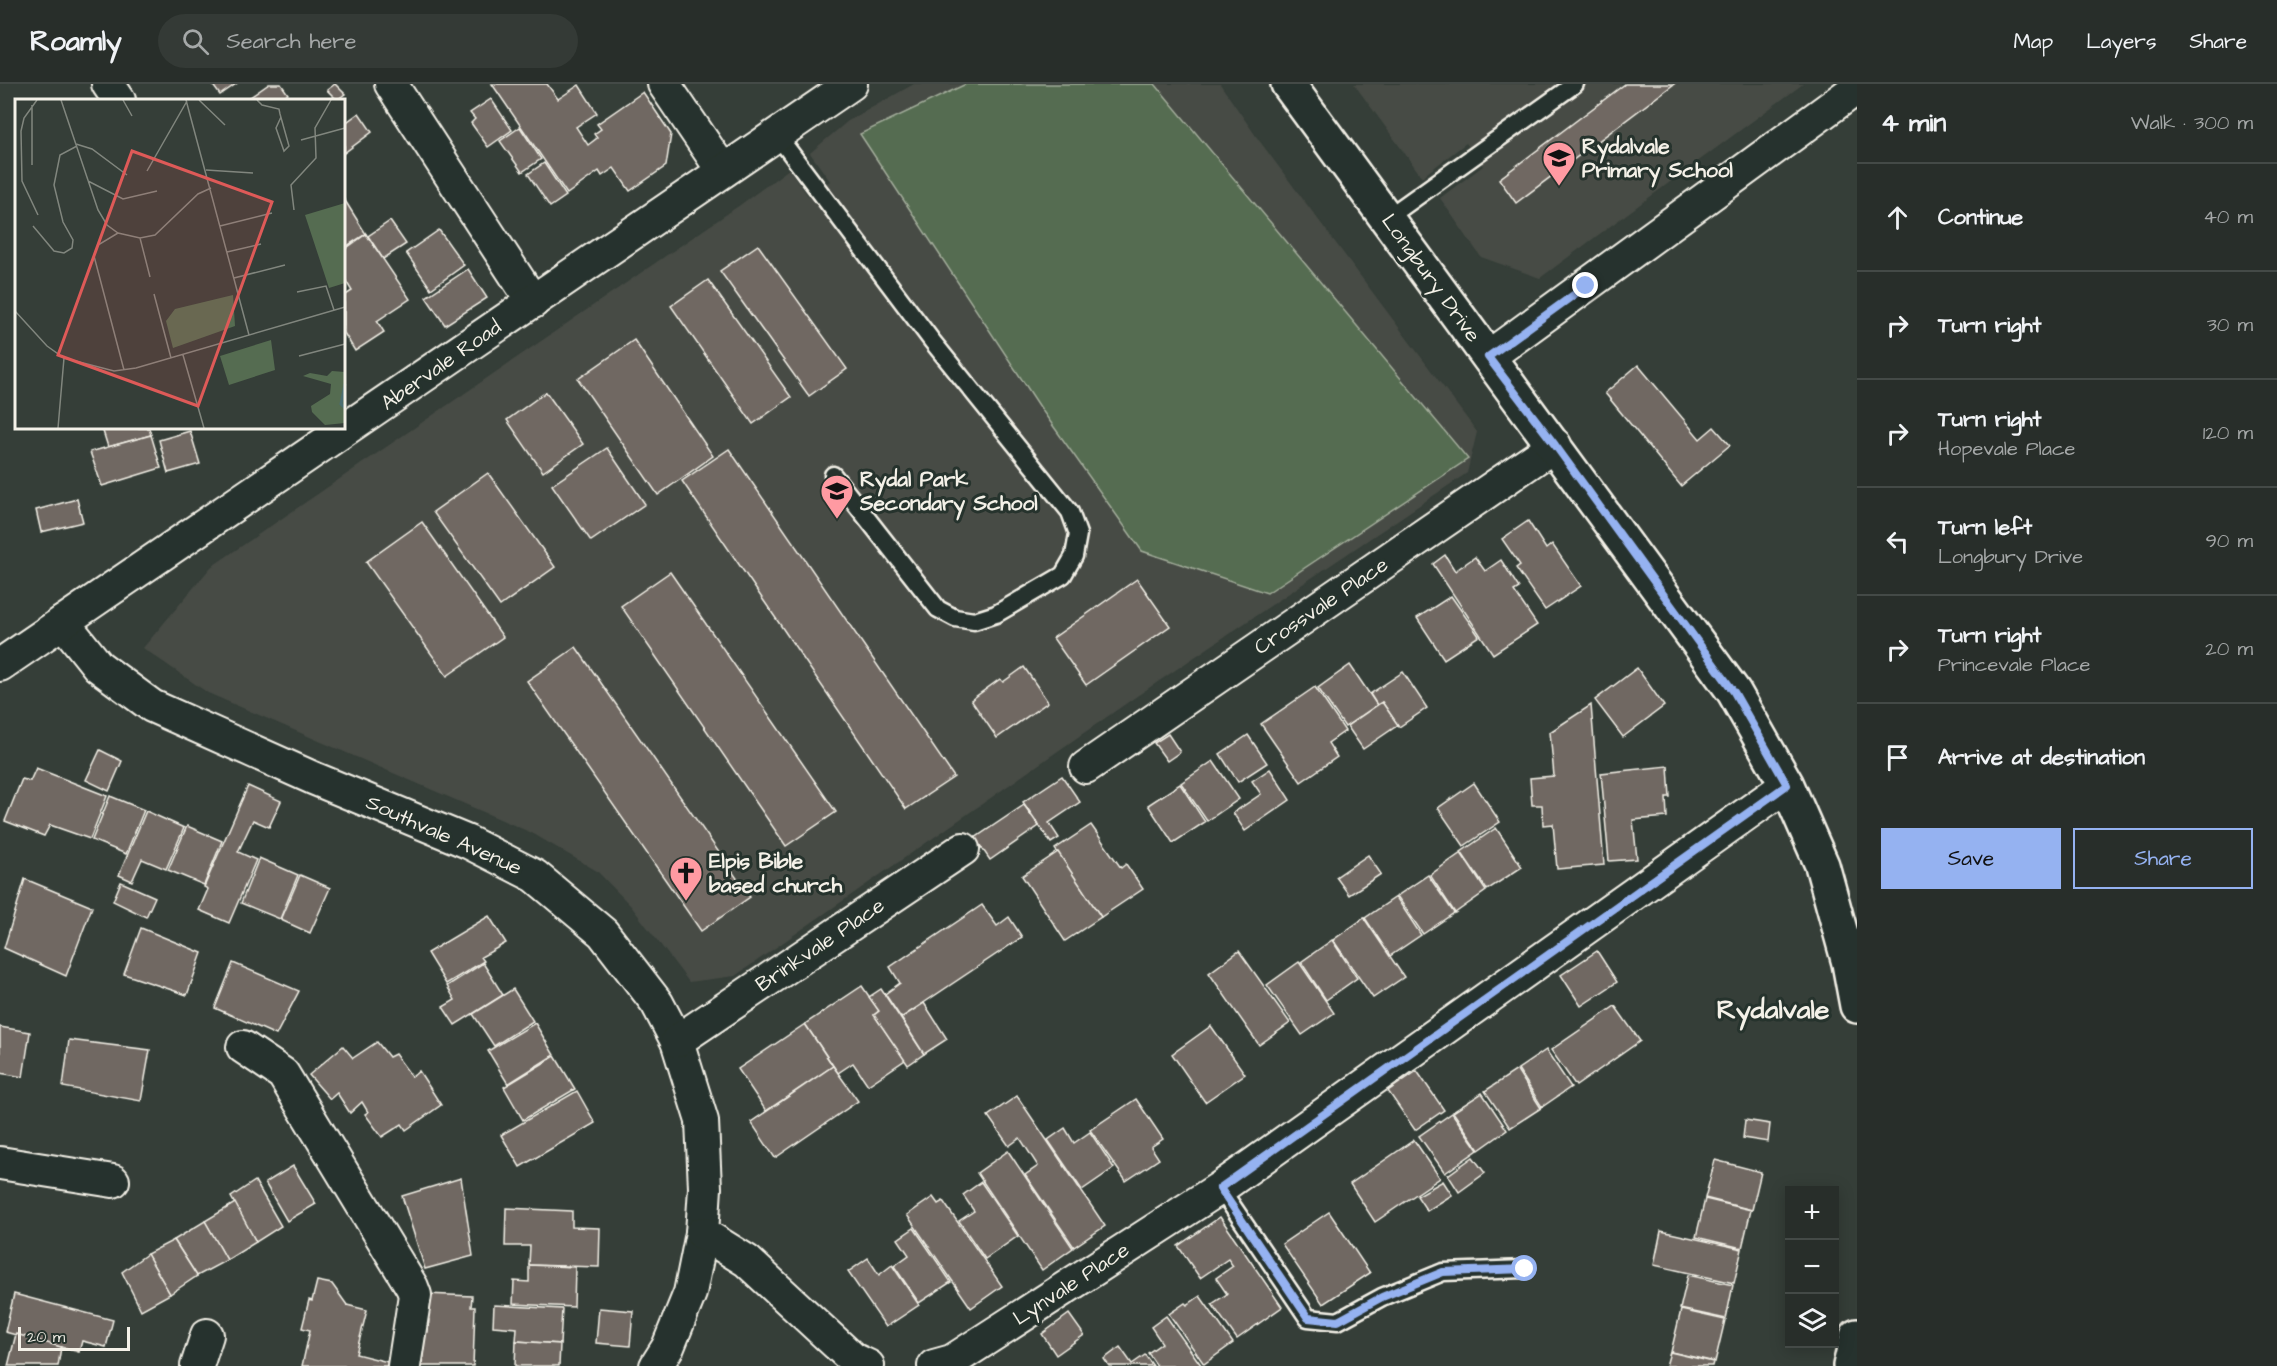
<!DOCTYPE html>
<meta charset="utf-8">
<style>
:root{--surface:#282e2a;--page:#343a36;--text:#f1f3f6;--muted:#a5a8a8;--line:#444a47;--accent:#95b2f1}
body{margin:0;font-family:"Architects Daughter",sans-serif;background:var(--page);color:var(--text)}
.controls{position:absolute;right:18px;bottom:18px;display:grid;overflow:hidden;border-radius:0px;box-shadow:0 3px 15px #0003}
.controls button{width:54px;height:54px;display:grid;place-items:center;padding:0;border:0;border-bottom:2px solid var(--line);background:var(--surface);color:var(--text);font:30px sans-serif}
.scale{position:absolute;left:18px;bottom:15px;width:112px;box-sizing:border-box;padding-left:6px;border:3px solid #f4f1e8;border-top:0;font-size:16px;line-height:21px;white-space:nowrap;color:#f4f1e8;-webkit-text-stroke:4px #26332d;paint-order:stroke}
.stop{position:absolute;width:18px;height:18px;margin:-14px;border:4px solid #95b2f1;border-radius:50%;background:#fff}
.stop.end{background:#95b2f1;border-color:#fff;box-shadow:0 2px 6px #0008}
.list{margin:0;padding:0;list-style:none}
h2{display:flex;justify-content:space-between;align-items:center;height:78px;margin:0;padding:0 24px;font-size:26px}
h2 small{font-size:20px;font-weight:400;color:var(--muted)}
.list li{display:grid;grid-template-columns:39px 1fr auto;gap:18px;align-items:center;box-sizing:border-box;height:108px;padding:0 24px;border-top:2px solid var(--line)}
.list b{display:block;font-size:22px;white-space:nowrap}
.list p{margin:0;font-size:20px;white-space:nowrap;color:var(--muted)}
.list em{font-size:20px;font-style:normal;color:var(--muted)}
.actions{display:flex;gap:12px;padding:18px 24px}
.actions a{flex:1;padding:14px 0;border:2px solid var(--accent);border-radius:0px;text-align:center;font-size:21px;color:var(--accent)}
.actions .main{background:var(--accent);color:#111}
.icon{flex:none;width:33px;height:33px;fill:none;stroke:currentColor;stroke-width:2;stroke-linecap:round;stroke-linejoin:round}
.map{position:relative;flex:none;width:1857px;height:1282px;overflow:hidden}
header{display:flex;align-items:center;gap:36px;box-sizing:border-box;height:84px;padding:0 30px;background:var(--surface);border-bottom:2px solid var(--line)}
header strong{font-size:28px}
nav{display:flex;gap:33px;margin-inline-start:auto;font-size:21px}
.search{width:420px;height:54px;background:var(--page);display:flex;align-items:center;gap:15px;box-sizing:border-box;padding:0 21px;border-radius:33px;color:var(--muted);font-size:22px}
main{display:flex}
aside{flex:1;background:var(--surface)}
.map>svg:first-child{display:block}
</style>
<header>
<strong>Roamly</strong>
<div class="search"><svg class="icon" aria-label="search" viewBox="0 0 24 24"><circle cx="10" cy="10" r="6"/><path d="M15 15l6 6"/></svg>Search here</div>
<nav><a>Map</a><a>Layers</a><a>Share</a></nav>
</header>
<main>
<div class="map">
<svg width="1857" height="1282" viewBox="0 0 1857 1282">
<rect width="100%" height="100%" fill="#353e38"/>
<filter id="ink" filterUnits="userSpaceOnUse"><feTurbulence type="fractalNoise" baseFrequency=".0167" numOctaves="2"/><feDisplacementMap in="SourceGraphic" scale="12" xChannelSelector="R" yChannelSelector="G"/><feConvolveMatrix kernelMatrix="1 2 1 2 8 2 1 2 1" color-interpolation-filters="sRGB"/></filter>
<g filter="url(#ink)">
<g fill="#474b45">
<path d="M914,0h306l38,55 219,293 -10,41 -333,225 -399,278 -46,6 -58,-76 -34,-35 -65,-38 -324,-140 -65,-45 68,-81 529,-362 49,-36 19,27 22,-15 -20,-28 38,-32z"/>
<path d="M1354,0h449l-263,194 -59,-21 -41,-59 43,-32 -17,-23 -44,34z"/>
</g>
<path fill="#556c51" stroke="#a4ae9c" stroke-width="1.5" d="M966,0h189l313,375 -201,134 -125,-42 -98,-138 -184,-279z"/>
<g fill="#706862" stroke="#f4f1e8" stroke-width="1.5">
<path d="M212,0h24l-16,11z"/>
<path d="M269,0h12l7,10 -9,6h-33z"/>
<path d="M335,0l10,10 -8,6 -10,-10z"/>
<path d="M492,0h55l11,15 21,-14 18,28 -21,14 12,18 9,-7 -3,-4 7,-5 -4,-5 46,-32 28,42 -5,32 -36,25 -16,-23 -12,8 -3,-5 -32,23z"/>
<path d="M1625,0h49l-158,119 -17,-24z"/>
<path d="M491,15l21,31 -24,17 -17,-24 4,-4 -5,-6z"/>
<path d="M359,29l13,19 -28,21v-29z"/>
<path d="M520,43l21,32 -19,13 -22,-31z"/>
<path d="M544,79l22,33 -16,11 -22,-33z"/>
<path d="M344,115l22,35 -22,14z"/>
<path d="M390,137l16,23 -23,15 -15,-23z"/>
<path d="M439,146l25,35 -33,24 -25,-36z"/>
<path d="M366,150l44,65 -33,22 7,11 -29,19 -11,-18v-37l8,-5 -8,-13v-28z"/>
<path d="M758,161l89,124 -38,27 -89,-125z"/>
<path d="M468,185l19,29 -42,27 -19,-28z"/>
<path d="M708,196l83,117 -38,27 -82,-118z"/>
<path d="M634,256l79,116 -55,39 -80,-116z"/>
<path d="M1638,281l62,74 14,-12 16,18 -49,41 -76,-93z"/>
<path d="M546,308l37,52 -40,28 -36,-52z"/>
<path d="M102,344h47l2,7 -43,12z"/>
<path d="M190,347l10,33 -32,9 -9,-33z"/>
<path d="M151,351l10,33 -59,18 -12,-34z"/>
<path d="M607,364l38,56 -54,37 -39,-56z"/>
<path d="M729,365l225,328 -48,32 -224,-328z"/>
<path d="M488,389l67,94 -55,39 -67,-94z"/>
<path d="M77,415l6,23 -42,10 -5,-22z"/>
<path d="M1528,437l18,28 6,-5 29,42 -36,24 -29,-42 4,-3 -18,-26z"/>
<path d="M422,438l81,115 -56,39 -81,-114z"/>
<path d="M1445,471l10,16 20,-14 10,14 16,-11 18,28 -5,3 23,34 -44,29 -60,-90z"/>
<path d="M670,488l166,240 -50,34 -165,-240z"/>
<path d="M1137,495l33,47 -84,59 -33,-47z"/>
<path d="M1451,512l28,40 -35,23 -27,-41z"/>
<path d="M576,563l174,250 -49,34 -174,-250z"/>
<path d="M1350,581l27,40 -32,22 -27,-39z"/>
<path d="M1024,583l24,35 -51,36 -26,-38 29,-21 3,3z"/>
<path d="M1637,584l27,38 -41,31 -28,-37z"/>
<path d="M1403,588l24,36 -28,19 -17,-25 -5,3 -7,-11z"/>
<path d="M1315,603l30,44 -17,12 9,14 -36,25 -40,-58z"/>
<path d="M1382,618l16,23 -35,24 -16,-23z"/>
<path d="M1591,621l13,160 -47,4 -4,-45 -10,1 -1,-20h-10l-2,-27 24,-2 -4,-44z"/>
<path d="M1168,650l12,18 -13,9 -13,-18z"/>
<path d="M1248,651l19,28 -29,19 -18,-28z"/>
<path d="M100,666l22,11 -13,30 -23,-11z"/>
<path d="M1213,677l26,38 -32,22 -26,-38z"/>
<path d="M1668,682l2,31h-4l1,20 -34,3 4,39 -28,2 -8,-88z"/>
<path d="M36,684l71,28 -17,43 -40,-14 -6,11 -39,-15 17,-42 8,2z"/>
<path d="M1270,685l20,31 -45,31 -12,-18 28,-19 -9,-13z"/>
<path d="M1062,692l18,26 -31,21 10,15 -8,5 -28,-41z"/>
<path d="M1474,699l26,39 -36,24 -26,-38z"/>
<path d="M1180,700l25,38 -32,21 -25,-38z"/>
<path d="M248,702l33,15 -12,26 -16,-7 -15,32 18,8 -27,63 -30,-13 9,-21 -4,-2z"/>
<path d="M110,712l34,14 -18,44 -34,-14z"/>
<path d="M1024,721l15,21 -49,34 -15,-22z"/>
<path d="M146,727l38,17 -18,41 -24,-10 -10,22 -13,-6z"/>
<path d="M1091,741l30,43 5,-4 17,25 -42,28 -46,-68z"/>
<path d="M187,742l35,15 -18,44 -36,-15z"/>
<path d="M1496,744l26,39 -35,23 -26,-38z"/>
<path d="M1058,768l43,65 -36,24 -43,-65z"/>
<path d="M1461,769l25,38 -31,22 -25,-38z"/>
<path d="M1368,771l13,19 -32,21 -13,-18z"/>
<path d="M259,774l39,17 -18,44 -39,-16z"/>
<path d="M300,791l30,13 -20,45 -29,-13z"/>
<path d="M1428,791l26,38 -31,21 -26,-38z"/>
<path d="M25,795l67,28 -26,69 -62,-28z"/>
<path d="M121,798l34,15 -9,20 -33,-16z"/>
<path d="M1396,813l25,38 -31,21 -25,-38z"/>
<path d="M982,821l15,21 12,-9 13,20 -121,81 -16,-24 15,-11 -10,-16z"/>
<path d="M489,832l17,27 -25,14 3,4 -38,23 -19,-31z"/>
<path d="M1364,834l40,59 -31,21 -40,-58z"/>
<path d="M141,844l61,25 -15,42 -63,-21z"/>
<path d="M1332,856l25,38 -31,22 -25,-38z"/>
<path d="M1239,867l51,72 -31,22 -50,-72z"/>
<path d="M1597,867l20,31 -36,24 -20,-31z"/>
<path d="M1299,878l35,51 -32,22 -35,-50z"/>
<path d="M233,879l66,28 -23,44 -61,-27z"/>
<path d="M483,879l20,32 -48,30 -12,-18 12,-7 -8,-14z"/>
<path d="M862,902l17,25 -5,4 31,45 -37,25 -15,-22 -15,10 -33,-49z"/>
<path d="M513,905l20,32 -39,25 -21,-32z"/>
<path d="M881,905l43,65 -16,11 -34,-50 5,-4 -10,-14z"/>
<path d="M924,919l23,36 -23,15 -23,-36z"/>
<path d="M1615,922l25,35 -64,45 -25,-36z"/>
<path d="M535,939l19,32 -46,29 -20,-33z"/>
<path d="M805,940l28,42 -67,45 -28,-42z"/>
<path d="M1211,942l34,48 -40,28 -33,-48z"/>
<path d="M0,943l30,5 -7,45 -23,-4z"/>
<path d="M69,956l81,10 -9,51 -78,-14z"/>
<path d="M377,958l12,15 6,-3 17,23 7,-6 22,34 -35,25 -4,-6 -20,13 -17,-23 3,-2 -6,-10 -12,11 -13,-20 -7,6 -21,-24 34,-29 10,12z"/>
<path d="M1546,966l25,37 -29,20 -24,-38z"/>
<path d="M555,972l20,33 -52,31 -19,-33z"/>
<path d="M833,982l25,35 -83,57 -24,-36z"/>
<path d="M1517,986l24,38 -31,20 -25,-37z"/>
<path d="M1417,987l27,39 -29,20 -27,-39z"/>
<path d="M577,1007l18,32 -75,44 -19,-32z"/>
<path d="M1482,1009l25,37 -28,20 -26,-38z"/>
<path d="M1017,1012l88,130 -31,21 -49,-72 13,-9 -18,-28 -11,8 -21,-30z"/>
<path d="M1136,1015l27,40 -12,8 8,12 -33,22 -36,-51z"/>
<path d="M1452,1029l26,37 -33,23 -26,-37z"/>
<path d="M1745,1036l25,4 -2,18 -25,-4z"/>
<path d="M1065,1044l9,15 16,-11 24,36 -32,22 -34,-50z"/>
<path d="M1414,1056l26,38 -65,44 -25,-38z"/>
<path d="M1008,1067l65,97 -31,22 -65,-97z"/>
<path d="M1473,1073l12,16 -26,19 -11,-17z"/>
<path d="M1715,1076l46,12 -9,38 -47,-12z"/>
<path d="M293,1082l23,38 -29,17 -22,-38z"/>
<path d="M461,1094l12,78 -48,13 -23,-73z"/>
<path d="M255,1097l26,45 -25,16 -25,-45z"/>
<path d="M1443,1097l9,14 -25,16 -10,-15z"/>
<path d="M981,1098l37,54 -33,23 -26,-38 15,-10 -11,-16z"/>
<path d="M933,1113l5,7 5,-3 59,85 -31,22 -64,-93z"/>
<path d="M1705,1115l46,11 -9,38 -46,-11z"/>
<path d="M235,1119l21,39 -29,18 -22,-39z"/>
<path d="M506,1124l66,3v16l28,1 -1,39 -70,-2 1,-19h-25z"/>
<path d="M1329,1128l41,61 -47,31 -41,-60z"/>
<path d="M1220,1133l62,90 -45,32 -25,-35 15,-10 -11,-16 17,-12 -5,-7 -28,19 -22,-32z"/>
<path d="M205,1137l22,39 -30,16 -23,-36z"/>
<path d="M914,1144l37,54 -32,21 -25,-37 15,-11 -11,-16z"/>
<path d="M1661,1147l81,18 -8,34 -80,-18z"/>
<path d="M174,1156l23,36 -27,18 -23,-40z"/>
<path d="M147,1170l23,40 -29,16 -19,-38z"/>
<path d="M868,1174l11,17 13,-10 27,40 -33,22 -38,-55z"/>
<path d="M529,1181l46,2 -1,40 -61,-3 1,-23 15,1z"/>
<path d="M1688,1191l45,10 -7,34 -46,-10z"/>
<path d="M317,1197l15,3 15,21 20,5 -11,44 32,8 -1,4h-85l8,-36 -8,-2 7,-28 3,1z"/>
<path d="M14,1210l99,26 -7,27 -24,-6 -3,11 -74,-20z"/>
<path d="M426,1210l46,2 -1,11h4l-2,59h-51l2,-34h4l1,-12h-4z"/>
<path d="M1200,1212l33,47 -29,21 -35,-50 16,-11 2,2z"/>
<path d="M494,1221l68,4 -2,35 -44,-3 1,-13 -24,-2z"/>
<path d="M599,1224l34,3 -3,35 -34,-3z"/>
<path d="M1681,1226l44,10 -10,42 -44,-10z"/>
<path d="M1069,1230l15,21 -28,20 -14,-21z"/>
<path d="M1166,1232l35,49 -1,1h-43l-9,-13 14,-10 -11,-16z"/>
<path d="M16,1250l45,13 -3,19h-50z"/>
<path d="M516,1257l44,3 -1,22h-44z"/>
<path d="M1120,1263l12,17 13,-9 8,11h-44l-5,-7z"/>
<path d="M1670,1268l43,10 -1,4h-46z"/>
</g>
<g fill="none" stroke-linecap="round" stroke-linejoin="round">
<g stroke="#f4f1e8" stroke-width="21">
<g id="lane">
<path d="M777,51l155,206 138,171 8,22 -4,22 -11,19 -67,39 -22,7 -19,-3 -17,-9 -105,-134"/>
<path d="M1387,134l188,-134"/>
<path d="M1220,1104l88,130 30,3 44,-24 61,-25 82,-3"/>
</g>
</g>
<g stroke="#f4f1e8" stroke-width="36">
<g id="street">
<path d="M108,0l11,16"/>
<path d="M391,0l142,218"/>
<path d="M664,0l59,87"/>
<path d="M1488,273l369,-269"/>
<path d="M63,538l35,44 54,40 161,72 155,64 67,34 68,57 54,70 20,38 25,80 3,67 -3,45 -12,60 -22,54 -12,19"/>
<path d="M0,581l851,-581"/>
<path d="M1086,683l469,-322"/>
<path d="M677,957l286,-192"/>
<path d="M243,963l40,27 129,213 3,8 -11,71"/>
<path d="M0,1079l113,18"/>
<path d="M702,1149l45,28 106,98 15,7"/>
<path d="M197,1282l10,-31"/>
<path d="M934,1282l18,-5 268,-173 567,-403"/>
</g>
</g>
<g stroke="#f4f1e8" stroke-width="38">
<g id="secondary">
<path d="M1288,0l446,608 53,93 35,80 27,98 8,43"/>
<path d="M1850,1282l7,-30"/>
</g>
</g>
<use href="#lane" stroke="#26332d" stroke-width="16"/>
<use href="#street" stroke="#26332d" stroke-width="32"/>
<use href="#secondary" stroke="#26332d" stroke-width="33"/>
</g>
</g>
<g fill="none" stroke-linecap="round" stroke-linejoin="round" filter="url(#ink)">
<path stroke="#95b2f1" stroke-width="8" d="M1525,1185l-82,3 -61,25 -44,24 -30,-3 -88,-130 567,-403 -53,-93 -179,-247 -67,-88 98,-71"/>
</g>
<defs>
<g id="school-pin" transform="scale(1.725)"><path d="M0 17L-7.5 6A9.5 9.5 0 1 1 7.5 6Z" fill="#ff9aa2" stroke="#26332d"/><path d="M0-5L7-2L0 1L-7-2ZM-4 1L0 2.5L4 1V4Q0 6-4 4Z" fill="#111"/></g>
<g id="church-pin" transform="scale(1.725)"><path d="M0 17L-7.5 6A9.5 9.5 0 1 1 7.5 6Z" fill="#ff9aa2" stroke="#26332d"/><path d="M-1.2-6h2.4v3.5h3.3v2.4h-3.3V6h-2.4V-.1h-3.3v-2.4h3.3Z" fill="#111"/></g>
</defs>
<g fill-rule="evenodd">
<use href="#school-pin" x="1559" y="74"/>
<use href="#school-pin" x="837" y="407"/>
<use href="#church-pin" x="686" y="789"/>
</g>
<g text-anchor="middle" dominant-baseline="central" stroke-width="6" stroke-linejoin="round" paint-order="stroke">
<g font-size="21" font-weight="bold" fill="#f4f1e8" stroke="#26332d" text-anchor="start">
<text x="1582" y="62">Rydalvale<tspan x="1582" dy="24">Primary School</tspan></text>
<text x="860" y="395">Rydal Park<tspan x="860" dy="24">Secondary School</tspan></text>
<text x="709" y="777">Elpis Bible<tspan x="709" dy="24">based church</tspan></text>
</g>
<g font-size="21" fill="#f4f1e8" stroke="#26332d">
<text transform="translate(1431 194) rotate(54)">Longbury Drive</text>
<text transform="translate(441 281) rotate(-35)">Abervale Road</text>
<text transform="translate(1321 522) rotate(-34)">Crossvale Place</text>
<text transform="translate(444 751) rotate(24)">Southvale Avenue</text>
<text transform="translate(820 861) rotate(-34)">Brinkvale Place</text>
<text transform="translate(1071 1200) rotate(-33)">Lynvale Place</text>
</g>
<g font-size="27" font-weight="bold" fill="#f4f1e8" stroke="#26332d">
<text x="1773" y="926">Rydalvale</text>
</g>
</g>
<g transform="translate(15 15)">
<rect width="330" height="330" fill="#353e38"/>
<path d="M330,104v80l-16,5 -24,-73zM218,196l2,31 -62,22 -7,-27 9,-12zM256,241l4,30 -46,15 -9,-29zM317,272l13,1v51l-20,2 -13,-13 -1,-6 19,-12 1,-10 -28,-8 7,-3 17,3z" fill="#556c51"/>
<path fill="none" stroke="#4b6e71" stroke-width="3" d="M330,285l-4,20 4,4"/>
<path fill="none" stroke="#81867e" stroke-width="1.5" d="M22,1l-13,18 -3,13 1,50 16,34M46,1l37,110 9,15 11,8 22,5 15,-3 43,-41 13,-6M108,1l9,16M171,1l63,235M184,1l26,25M242,1l5,5 17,4 1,5 9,32 -5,5 -8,-23 5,-11M17,6v60M286,41l44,-12M61,45l16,5 35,26M191,71l47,3M132,72l40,-70M73,82l35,18 34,-8M279,111l-3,-25 25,-27 -1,-30 16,-28M18,127l21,25 10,2 8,-5 1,-8 -10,-18 -9,-37 6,-30 17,-9M205,127l52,-13M103,134l-20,12 -4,11 30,114M125,139l10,39M212,153l34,-8M219,179l51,-13M282,193l29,-6 8,24M139,195l17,64M0,212l32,35 17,12 50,13 22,-3 209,-61M168,256l21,73M284,257l46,-12M43,329l6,-70"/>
<path fill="#de5a58" fill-opacity="0.15" stroke="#de5a58" stroke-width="3" d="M117,52l140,51 -74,204 -140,-51z"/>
<rect width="330" height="330" fill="none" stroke="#f4f1e8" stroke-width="3"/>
</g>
</svg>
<div class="controls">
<button>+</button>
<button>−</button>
<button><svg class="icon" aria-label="layers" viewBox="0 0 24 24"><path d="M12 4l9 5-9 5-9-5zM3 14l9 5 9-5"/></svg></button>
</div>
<div class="scale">20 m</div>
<div class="stop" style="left:1525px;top:1185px"></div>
<div class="stop end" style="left:1586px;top:202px"></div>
</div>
<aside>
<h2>4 min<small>Walk · 300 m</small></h2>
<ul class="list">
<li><svg class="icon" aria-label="ahead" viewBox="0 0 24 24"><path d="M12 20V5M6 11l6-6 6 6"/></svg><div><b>Continue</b></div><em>40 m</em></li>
<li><svg class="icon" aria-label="right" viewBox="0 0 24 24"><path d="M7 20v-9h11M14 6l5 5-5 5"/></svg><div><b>Turn right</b></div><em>30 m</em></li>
<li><svg class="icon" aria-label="right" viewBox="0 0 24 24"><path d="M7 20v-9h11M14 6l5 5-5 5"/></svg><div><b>Turn right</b><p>Hopevale Place</p></div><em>120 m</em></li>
<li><svg class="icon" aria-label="left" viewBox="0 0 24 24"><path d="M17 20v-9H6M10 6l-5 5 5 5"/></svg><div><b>Turn left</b><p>Longbury Drive</p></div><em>90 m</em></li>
<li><svg class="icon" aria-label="right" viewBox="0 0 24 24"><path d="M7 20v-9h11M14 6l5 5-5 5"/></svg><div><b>Turn right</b><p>Princevale Place</p></div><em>20 m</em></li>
<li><svg class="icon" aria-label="arrive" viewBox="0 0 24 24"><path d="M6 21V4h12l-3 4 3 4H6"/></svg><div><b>Arrive at destination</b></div></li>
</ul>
<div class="actions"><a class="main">Save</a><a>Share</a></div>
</aside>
</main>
